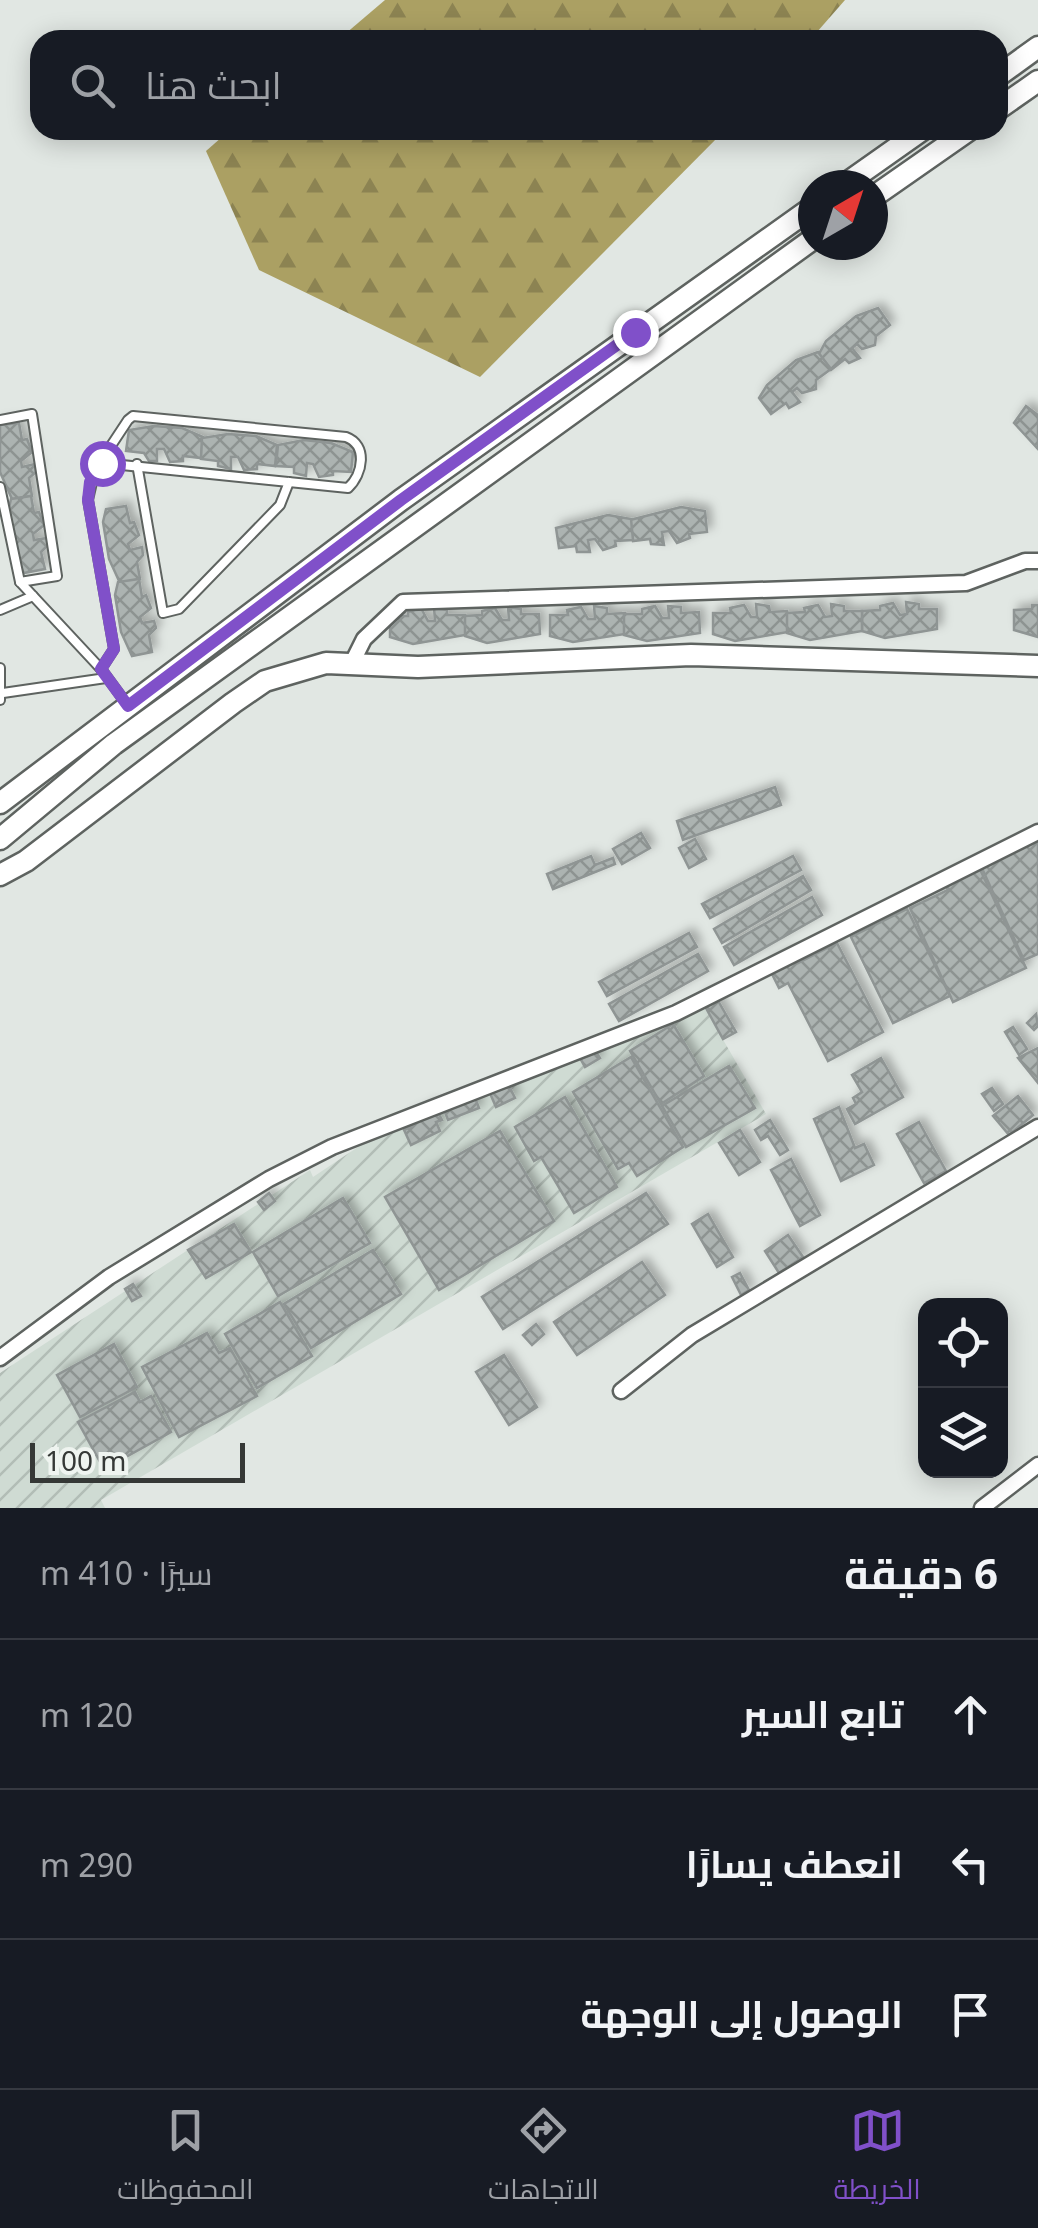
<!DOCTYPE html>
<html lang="ar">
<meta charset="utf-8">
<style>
:root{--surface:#171b24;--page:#242831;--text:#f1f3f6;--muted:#9ea1a6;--line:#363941;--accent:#8050c9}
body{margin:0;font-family:"Noto Sans",Cairo,sans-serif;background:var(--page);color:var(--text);direction:rtl}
.controls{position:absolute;right:30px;bottom:30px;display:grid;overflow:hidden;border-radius:20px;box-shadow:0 5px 25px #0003}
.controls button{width:90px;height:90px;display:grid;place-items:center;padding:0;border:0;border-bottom:2px solid var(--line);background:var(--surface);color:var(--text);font:50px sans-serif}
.compass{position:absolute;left:798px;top:170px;width:90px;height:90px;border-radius:50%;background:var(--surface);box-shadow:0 5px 25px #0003;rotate:39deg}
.scale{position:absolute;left:30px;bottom:25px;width:215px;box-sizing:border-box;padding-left:10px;border:5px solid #353836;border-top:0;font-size:28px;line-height:35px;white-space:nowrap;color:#353836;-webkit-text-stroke:8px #eff4f0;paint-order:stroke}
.stop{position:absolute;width:30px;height:30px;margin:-22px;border:8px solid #8050c9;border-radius:50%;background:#fff}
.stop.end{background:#8050c9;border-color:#fff;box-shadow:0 2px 10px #0008}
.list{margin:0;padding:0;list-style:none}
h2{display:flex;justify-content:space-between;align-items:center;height:130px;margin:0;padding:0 40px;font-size:42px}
h2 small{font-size:32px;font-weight:400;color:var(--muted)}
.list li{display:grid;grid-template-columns:65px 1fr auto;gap:30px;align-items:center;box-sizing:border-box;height:150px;padding:0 40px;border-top:2px solid var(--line)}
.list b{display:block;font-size:38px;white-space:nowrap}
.list em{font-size:32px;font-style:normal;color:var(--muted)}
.icon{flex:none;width:55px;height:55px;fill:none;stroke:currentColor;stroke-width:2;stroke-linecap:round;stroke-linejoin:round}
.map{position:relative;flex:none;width:1038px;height:1508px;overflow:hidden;direction:ltr}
.search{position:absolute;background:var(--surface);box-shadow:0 5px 25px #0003;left:30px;right:30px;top:30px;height:110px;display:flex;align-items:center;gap:25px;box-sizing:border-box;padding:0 35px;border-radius:30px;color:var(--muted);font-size:38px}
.sheet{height:580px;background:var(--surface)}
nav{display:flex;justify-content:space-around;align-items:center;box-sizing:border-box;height:140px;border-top:2px solid var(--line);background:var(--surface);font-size:28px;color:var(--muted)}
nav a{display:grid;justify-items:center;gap:5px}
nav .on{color:var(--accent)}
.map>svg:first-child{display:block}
</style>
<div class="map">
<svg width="1038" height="1508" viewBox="0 0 1038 1508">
<defs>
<pattern id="industrial-furrows" width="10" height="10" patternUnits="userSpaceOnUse" patternTransform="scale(2.5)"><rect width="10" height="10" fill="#cfdbd3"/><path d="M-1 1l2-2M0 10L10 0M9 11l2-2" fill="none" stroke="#b2bdb6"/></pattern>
<pattern id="forest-firs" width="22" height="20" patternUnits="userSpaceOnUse" patternTransform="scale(2.5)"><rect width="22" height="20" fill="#aba063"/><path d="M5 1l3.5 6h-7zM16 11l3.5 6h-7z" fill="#8c8352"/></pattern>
<pattern id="building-cross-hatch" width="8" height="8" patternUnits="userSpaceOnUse" patternTransform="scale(2.5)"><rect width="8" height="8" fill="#acb3b1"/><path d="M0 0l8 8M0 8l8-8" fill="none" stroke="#8d9391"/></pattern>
<filter id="shadow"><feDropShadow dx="5" dy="-5" stdDeviation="5" flood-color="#0004"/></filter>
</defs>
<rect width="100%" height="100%" fill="#e1e7e3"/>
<path fill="url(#industrial-furrows)" d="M699,998l67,116 -665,386 4,8h-105v-135l310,-203 3,7 63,-42 120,-43z"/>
<g fill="url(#forest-firs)">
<path d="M385,0h460l-35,40h-472z"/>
<path d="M230,130h495l-245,247 -221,-107 -53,-119z"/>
</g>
<g fill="url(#building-cross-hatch)" stroke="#8f9594" stroke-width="2.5" filter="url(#shadow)">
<path d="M878,308l12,17 -14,11 -1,9 -13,4 -5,-5 -5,4 8,10 -11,5 -4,-4 -14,11 -12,-16 7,-13 30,-25z"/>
<path d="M818,352l13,17 -15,11v9l-14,4 -5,-5 -5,4 8,10 -11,6 -3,-5 -15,11 -12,-16 8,-13 29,-25z"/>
<path d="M1026,406l12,9v34l-24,-26z"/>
<path d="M19,423l3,17 5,-1 5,13 -11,9 1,6 13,-3 1,8 -7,6 3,18 -20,3 -12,-27v-47z"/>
<path d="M154,426l28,2 21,9 -2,21 -18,-2v5l-13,1 -6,-13h-7v12h-8l-5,-8 -18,-2 3,-21z"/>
<path d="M228,434l28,2 21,9 -2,21 -18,-2v5l-13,1 -6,-13h-7v12l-13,-3v-5l-17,-2 1,-21z"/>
<path d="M304,440l27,3 22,9 -2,20 -18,-1v4l-14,2 -6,-13 -6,-1 -1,13 -12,-3v-6l-18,-1 2,-21z"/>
<path d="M31,496l3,17 5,-1 5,13 -11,9 1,6 13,-2 1,7 -7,7 4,17 -21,4 -7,-13 -9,-48 3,-13z"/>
<path d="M126,506l4,17 4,-1 5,13 -11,9 2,6 12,-3 1,8 -6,7 3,17 -20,4 -11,-24 -6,-37 3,-13z"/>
<path d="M681,507l24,4 2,21 -18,2 1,4 -13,5 -8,-12 -7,1 2,13 -13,-1 -1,-5 -17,2 -3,-21z"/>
<path d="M608,515l23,4 2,21 -18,1 1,5 -13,4 -8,-11 -7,1 2,12h-13l-1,-6 -17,2 -3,-20z"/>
<path d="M139,579l3,18 4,-2 5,13 -11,9 2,6 12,-2 2,7 -7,7 3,17 -20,4 -11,-24 -6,-37 3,-13z"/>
<path d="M906,602l13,2v5h18v20l-52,9 -23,-7v-20l18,-1v-4l13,-3 7,12 7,-1z"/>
<path d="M756,604l13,2 1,6 17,-1 1,21 -53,9 -22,-7v-21h18l-1,-5 14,-3 7,12h6z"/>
<path d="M831,604l13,2v5h18v20l-52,9 -23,-7v-20l18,-1 -1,-4 14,-3 7,12 7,-1z"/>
<path d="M1032,605h6v32l-24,-7v-20l18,-1z"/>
<path d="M594,606l13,2v6l18,-1v21l-52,8 -23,-6v-21h18l-1,-5 14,-3 7,12h7z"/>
<path d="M655,606l7,12h7l-1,-12 13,1v6l18,-1 1,21 -53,8 -23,-6v-21h18v-5z"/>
<path d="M508,607l13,2v5h18l1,20 -53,9 -22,-7 -1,-20 18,-1v-4l13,-3 7,12h7z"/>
<path d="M421,608l7,13h7l-1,-13 13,2v5h18v20l-52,9 -23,-7v-21h18v-4z"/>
<path d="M775,787l6,18 -98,35 -6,-19z"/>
<path d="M641,833l9,15 -28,16 -9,-15z"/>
<path d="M1038,838v116l-14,6 -44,-96z"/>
<path d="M695,839l11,20 -17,9 -10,-20z"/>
<path d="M591,856l4,9 18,-7 2,6 -62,25 -6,-15z"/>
<path d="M793,856l8,14 -91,48 -8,-14z"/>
<path d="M978,865l48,103 -73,34 -43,-94 38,-18 -5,-10z"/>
<path d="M803,876l8,14 -89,53 -8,-14z"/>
<path d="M812,897l10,18 -88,50 -10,-18z"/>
<path d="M907,909l43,87 -57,27 -42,-86z"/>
<path d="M689,933l8,14 -90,49 -8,-14z"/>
<path d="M837,943l46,89 -55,29 -40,-78 -9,5 -12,-24 25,-12 6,11z"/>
<path d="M698,954l10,17 -89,50 -10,-17z"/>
<path d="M713,992l23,40 -13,7 -22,-40z"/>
<path d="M1036,1014l2,12 -4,4 -7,-7z"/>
<path d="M673,1024l31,52 -43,28 -31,-53z"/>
<path d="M1013,1027l14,22 -8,6 -14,-23z"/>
<path d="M1038,1048v35l-20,-25z"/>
<path d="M594,1049l6,9 -15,9 -5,-9z"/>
<path d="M631,1057l52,90 -46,29 -8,-13 -11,6 -45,-77z"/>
<path d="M881,1058l22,39 -48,27 -8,-15 9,-5 -3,-6 9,-6 -10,-17z"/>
<path d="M729,1066l26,42 -69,39 -24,-41z"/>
<path d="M507,1082l8,16 -19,9 -7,-16z"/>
<path d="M992,1088l11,16 -9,7 -12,-17z"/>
<path d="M474,1095l5,13 -31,12 -5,-13z"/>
<path d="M1018,1096l15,19 -24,20 -16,-19z"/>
<path d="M565,1097l52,90 -43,26 -33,-56 -7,4 -19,-34z"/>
<path d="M434,1105l8,15 -6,2 4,9 -29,14 -7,-15 9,-4 -4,-8z"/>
<path d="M839,1107l16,41 9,-4 10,21 -33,16 -27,-62z"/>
<path d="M770,1120l18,30 -8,5 -12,-19 -7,4 -6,-10z"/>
<path d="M919,1122l27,49 -22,12 -27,-49z"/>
<path d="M740,1130l20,32 -21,13 -20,-32z"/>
<path d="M500,1131l54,90 -115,69 -54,-93z"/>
<path d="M791,1159l29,56 -20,11 -29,-56z"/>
<path d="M269,1193l6,8 -11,9 -6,-8z"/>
<path d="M646,1193l22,31 -165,105 -21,-32z"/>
<path d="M343,1198l27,45 -92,53 -25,-44z"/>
<path d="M708,1214l25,43 -16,10 -25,-43z"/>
<path d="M234,1224l17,28 -45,26 -18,-28z"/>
<path d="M788,1235l15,22 -24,16 -14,-22z"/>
<path d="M373,1250l28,44 -90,54 -27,-44z"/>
<path d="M642,1262l23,33 -88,60 -23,-33z"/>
<path d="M740,1273l9,17 -8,5 -9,-18z"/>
<path d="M133,1284l8,12 -9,5 -7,-12z"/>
<path d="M280,1302l32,54 -55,32 -32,-54z"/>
<path d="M536,1324l8,10 -12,11 -9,-10z"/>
<path d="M207,1333l12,20 11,-5 27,48 -78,41 -37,-70z"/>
<path d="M114,1344l23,43 -57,30 -23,-42z"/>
<path d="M504,1355l33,52 -28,18 -33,-53z"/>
<path d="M135,1392l5,10 11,-6 20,36 -67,37 -26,-47z"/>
</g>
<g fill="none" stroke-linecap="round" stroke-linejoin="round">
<g stroke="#5e6360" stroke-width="12">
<g id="lane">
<path d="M0,420l32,-6 25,162 -37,6"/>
<path d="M137,464l26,149 16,-4 101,-104 9,-23"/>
<path d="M0,487l20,95 81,87 25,34"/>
<path d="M0,610l33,-14"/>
<path d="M0,668v32"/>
<path d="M101,669l13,-20 -26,-149 7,-30 33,-50 5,-4 213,21c22,8 17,37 2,51l-246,-25"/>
<path d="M3,693l103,-15"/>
</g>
</g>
<g stroke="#5e6360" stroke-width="19">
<g id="street">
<path d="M352,663l12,-24 39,-37 563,-19 59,-22h13"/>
<path d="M0,1358l109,-81 160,-98 63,-32 344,-134 362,-181"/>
<path d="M621,1391l71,-56 346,-208"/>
<path d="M982,1508l56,-43"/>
</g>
</g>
<g stroke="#5e6360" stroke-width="25">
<g id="secondary">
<path d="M998,76l40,-29"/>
<path d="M998,109l40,-28"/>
<path d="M844,185l78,-55"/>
<path d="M873,197l96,-67"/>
<path d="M0,803l401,-303 412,-293"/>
<path d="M0,839l114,-95 699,-505"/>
<path d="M0,875l26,-14 207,-158 32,-22 61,-18 92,4 273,-12 347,11"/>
</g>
</g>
<use href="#lane" stroke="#fff" stroke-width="8"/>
<use href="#street" stroke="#fff" stroke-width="14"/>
<use href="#secondary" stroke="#fff" stroke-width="20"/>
</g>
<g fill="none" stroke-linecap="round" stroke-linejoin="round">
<path stroke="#8050c9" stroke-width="12" d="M102,463l-12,19 -2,18 26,149 -13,20 27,37 273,-206 234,-168"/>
</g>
</svg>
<div class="controls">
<button><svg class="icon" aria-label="locate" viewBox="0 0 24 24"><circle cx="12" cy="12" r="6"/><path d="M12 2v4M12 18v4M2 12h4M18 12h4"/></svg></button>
<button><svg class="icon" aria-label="layers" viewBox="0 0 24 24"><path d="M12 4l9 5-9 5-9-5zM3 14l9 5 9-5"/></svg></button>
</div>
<svg class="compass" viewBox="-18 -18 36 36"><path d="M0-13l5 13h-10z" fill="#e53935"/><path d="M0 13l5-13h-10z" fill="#9ea1a6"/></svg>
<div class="scale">100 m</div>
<div class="stop" style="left:102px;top:463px"></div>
<div class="stop end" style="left:635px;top:332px"></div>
<div class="search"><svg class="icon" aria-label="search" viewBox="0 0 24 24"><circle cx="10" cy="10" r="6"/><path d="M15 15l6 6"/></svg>ابحث هنا</div>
</div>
<section class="sheet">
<h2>6 دقيقة<small>سيرًا · 410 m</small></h2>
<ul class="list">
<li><svg class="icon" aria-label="ahead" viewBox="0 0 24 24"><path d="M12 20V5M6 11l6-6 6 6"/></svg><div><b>تابع السير</b></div><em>120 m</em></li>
<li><svg class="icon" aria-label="left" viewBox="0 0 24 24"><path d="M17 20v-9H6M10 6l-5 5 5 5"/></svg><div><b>انعطف يسارًا</b></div><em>290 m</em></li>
<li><svg class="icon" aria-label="arrive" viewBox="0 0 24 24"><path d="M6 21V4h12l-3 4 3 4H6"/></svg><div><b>الوصول إلى الوجهة</b></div></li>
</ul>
</section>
<nav>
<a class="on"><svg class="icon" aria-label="map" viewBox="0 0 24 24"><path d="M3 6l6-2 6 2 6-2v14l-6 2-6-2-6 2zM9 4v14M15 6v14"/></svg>الخريطة</a>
<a><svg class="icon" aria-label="directions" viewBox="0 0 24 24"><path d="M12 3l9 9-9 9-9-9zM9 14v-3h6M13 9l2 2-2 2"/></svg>الاتجاهات</a>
<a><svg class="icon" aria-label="saved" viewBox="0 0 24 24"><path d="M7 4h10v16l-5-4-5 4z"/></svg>المحفوظات</a>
</nav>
